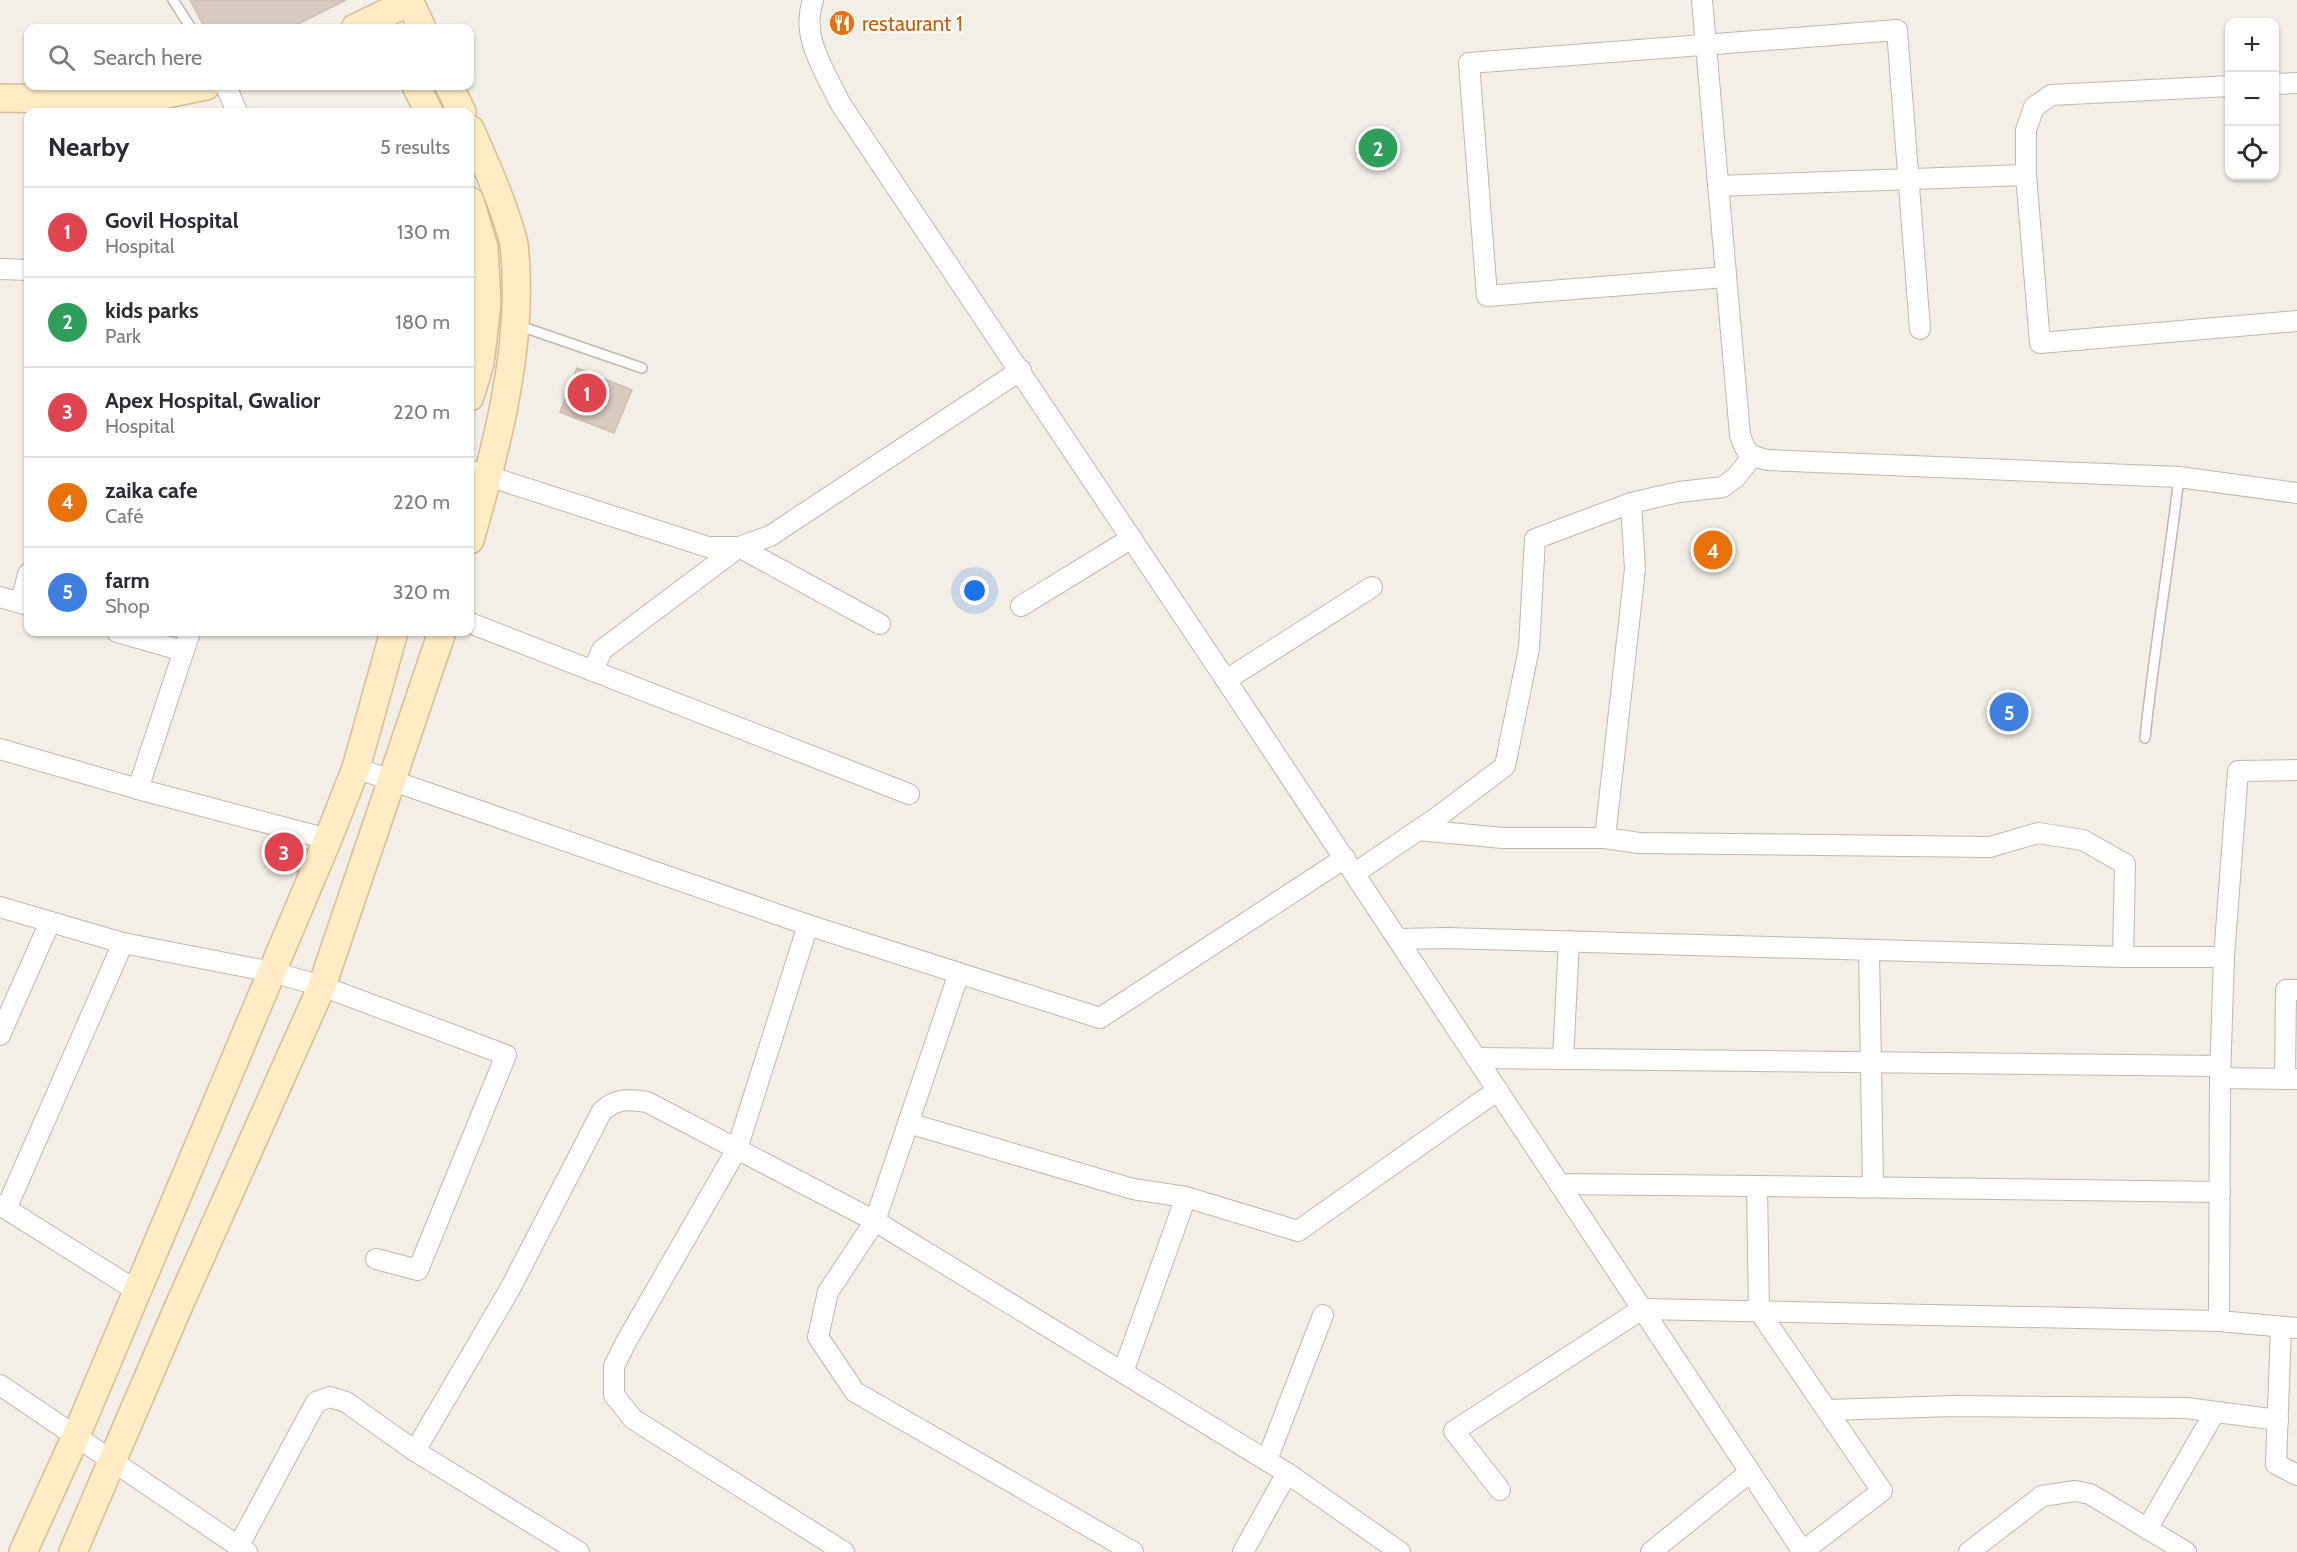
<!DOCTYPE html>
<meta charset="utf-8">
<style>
:root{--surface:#fff;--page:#f2f2f3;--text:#2b2b33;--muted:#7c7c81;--line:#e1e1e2;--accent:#fe1e12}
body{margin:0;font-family:Cabin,sans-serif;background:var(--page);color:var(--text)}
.controls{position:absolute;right:18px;top:18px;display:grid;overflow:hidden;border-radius:12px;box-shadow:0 2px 4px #0004}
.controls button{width:54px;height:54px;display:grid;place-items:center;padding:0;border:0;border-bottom:2px solid var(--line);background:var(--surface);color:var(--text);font:30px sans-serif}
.you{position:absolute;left:975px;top:591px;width:21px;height:21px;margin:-15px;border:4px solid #fff;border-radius:50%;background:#1a73e8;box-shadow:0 0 0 9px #1a73e833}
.badge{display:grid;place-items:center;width:39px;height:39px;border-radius:50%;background:var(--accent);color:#fff;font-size:20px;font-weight:700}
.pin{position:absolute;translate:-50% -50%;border:3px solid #fff;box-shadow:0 2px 6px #0006}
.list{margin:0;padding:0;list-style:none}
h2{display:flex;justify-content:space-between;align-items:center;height:78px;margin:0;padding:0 24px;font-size:26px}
h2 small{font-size:20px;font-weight:400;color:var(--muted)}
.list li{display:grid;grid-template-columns:39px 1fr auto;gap:18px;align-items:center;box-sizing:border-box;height:90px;padding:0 24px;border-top:2px solid var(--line)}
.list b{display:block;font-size:22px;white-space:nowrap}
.list p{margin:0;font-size:20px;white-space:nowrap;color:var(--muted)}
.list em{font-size:20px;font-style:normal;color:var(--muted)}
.icon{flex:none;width:33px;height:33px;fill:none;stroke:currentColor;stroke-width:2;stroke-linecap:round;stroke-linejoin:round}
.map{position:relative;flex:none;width:2297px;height:1552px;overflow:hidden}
.search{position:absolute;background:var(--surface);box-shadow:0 2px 4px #0004;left:24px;top:24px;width:450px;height:66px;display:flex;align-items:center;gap:15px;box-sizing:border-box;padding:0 21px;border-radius:12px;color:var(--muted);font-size:22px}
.panel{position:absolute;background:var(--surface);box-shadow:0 2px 4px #0004;left:24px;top:108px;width:450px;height:528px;border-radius:12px}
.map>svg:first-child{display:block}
</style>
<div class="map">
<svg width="2297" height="1552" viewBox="0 0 2297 1552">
<rect width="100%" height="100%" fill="#f3eee6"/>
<g fill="#d8cbbe" stroke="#d0bfae" stroke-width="1.5">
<path d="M190,0h156l-56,28h-85z"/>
<path d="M577,368l55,22 -18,43 -54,-21z"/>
<path d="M275,838l32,11 -10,23 -30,-11z"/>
</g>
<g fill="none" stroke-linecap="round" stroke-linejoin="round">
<g stroke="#c2b7ab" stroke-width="12">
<g id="lane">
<path d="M173,0l18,28"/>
<path d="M517,325l125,43"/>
<path d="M2145,738c9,-87 24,-174 34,-261"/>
</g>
</g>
<g stroke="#c2b7ab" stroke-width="22">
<g id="street">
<path d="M813,0c-13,37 12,71 27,103l386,577 577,872"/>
<path d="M1702,0l38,435c6,19 9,21 28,25l411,17 118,16"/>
<path d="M2274,84l23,-1"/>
<path d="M226,86l11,26"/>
<path d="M2230,86l-179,9 -17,12 -8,23v45l14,168 257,-22"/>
<path d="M1718,186l308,-11"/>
<path d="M0,269l28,1"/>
<path d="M1726,277l-239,19 -18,-233 428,-33 23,299"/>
<path d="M470,471l18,5 220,71h31l31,-11 251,-166"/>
<path d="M0,597l28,8"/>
<path d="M21,603l7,-29"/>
<path d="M1021,606l111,-68"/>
<path d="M470,623l439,171"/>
<path d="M117,632l66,19"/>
<path d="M593,671l9,-21 137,-103 141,77"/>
<path d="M1226,680l146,-93"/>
<path d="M0,749l138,40 190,50"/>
<path d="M356,768l452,157 292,93 245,-160"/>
<path d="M138,789l52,-157"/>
<path d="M1418,830l85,8h102"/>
<path d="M1355,873l84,-57 66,-50 24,-118 6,-109 96,-36 48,-11 44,-5 13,-10 16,-20"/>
<path d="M0,907l123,36 149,29 50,14 184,69 -88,215 -42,-11"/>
<path d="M808,925l-71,224 -111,193 -12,24v29l19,24 211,133"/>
<path d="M1398,939l48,-1 677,19 2,-93 -42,-24 -45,-7 -48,14 -351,-4 -34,-5 30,-269 -4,-66"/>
<path d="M1869,950l4,237"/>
<path d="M2123,957h101l14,-186 59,-1"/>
<path d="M2224,957l-4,121 77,1"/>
<path d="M959,973l-84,248 -47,71 -10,45 37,55 278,160"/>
<path d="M0,1035l50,-113"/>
<path d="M1477,1058l743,8"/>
<path d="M1563,1059l6,-118"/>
<path d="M2220,1078l-1,243 78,7"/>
<path d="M2285,1079l1,-89h11"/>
<path d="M908,1123l225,66 53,8 -63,175"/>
<path d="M1560,1184l197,2 2,125 123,180 -80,61"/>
<path d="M1757,1186l463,6"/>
<path d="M1186,1197l112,34 200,-141"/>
<path d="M0,1205l137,86"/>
<path d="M6,1209l117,-266"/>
<path d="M2281,1327l-5,137 21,11"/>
<path d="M0,1385l247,167"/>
<path d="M1827,1410l127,-4 232,2 92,12"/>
<path d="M415,1451l96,-164 91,-176c15,-13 27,-12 45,-9l228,119 412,252 -44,79"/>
<path d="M1267,1460l56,-145"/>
<path d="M1287,1473l113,79"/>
<path d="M1500,1490l-46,-59 188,-122 577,12"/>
<path d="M2147,1529l68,-117"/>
<path d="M238,1547l78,-145 14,-5 16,5 69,49 164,101"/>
<path d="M1651,1552l99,-80"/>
<path d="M1969,1552l73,-56 33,-5 15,3 96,58"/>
</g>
</g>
<g stroke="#d4bd94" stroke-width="30">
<g id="secondary">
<path d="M409,0l13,28"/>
<path d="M355,28l54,-26"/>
<path d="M416,86l13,26"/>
<path d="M449,86l13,26"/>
<path d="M0,98l136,2 70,-14"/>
<path d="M470,129c13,29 26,57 36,88 3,9 6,18 8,27 11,97 -17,203 -44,296"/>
<path d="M470,201l14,46 3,57 -7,59 -10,34"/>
<path d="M23,1552l53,-116 252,-597 28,-71 38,-136"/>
<path d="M73,1552l104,-242 145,-324 120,-354"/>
</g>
</g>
<use href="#lane" stroke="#fff" stroke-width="9"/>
<use href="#street" stroke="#fff" stroke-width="20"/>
<use href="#secondary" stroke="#ffebc4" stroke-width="27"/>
</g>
<defs>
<g id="restaurant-disc" transform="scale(1.35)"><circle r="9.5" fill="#e8710a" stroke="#fff"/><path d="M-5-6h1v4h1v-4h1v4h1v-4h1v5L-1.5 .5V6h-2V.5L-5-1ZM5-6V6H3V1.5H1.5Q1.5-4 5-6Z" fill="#fff"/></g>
</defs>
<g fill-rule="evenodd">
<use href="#restaurant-disc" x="842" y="23"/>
</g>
<g text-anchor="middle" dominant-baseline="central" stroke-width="4.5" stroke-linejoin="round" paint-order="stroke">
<g font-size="21" fill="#c56008" stroke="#fff" text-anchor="start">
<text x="862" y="23">restaurant 1</text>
</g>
</g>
</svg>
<div class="controls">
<button>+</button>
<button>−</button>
<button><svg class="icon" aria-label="locate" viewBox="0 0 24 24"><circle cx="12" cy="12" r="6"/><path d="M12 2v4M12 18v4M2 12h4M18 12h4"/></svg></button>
</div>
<div class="you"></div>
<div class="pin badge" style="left:587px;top:393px;background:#e0444e">1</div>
<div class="pin badge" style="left:1378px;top:148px;background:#2e9e5b">2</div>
<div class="pin badge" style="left:284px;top:852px;background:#e0444e">3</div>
<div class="pin badge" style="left:1713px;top:550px;background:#e8710a">4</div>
<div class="pin badge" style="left:2009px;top:712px;background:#3f7fe0">5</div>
<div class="search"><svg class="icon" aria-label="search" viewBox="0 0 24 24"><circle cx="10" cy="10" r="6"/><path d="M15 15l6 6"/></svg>Search here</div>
<section class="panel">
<h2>Nearby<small>5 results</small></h2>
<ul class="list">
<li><span class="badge" style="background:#e0444e">1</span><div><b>Govil Hospital</b><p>Hospital</p></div><em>130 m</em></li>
<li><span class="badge" style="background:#2e9e5b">2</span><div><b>kids parks</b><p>Park</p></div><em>180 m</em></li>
<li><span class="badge" style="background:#e0444e">3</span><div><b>Apex Hospital, Gwalior</b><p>Hospital</p></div><em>220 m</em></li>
<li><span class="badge" style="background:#e8710a">4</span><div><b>zaika cafe</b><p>Café</p></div><em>220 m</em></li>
<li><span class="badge" style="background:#3f7fe0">5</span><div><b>farm</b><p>Shop</p></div><em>320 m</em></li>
</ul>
</section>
</div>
